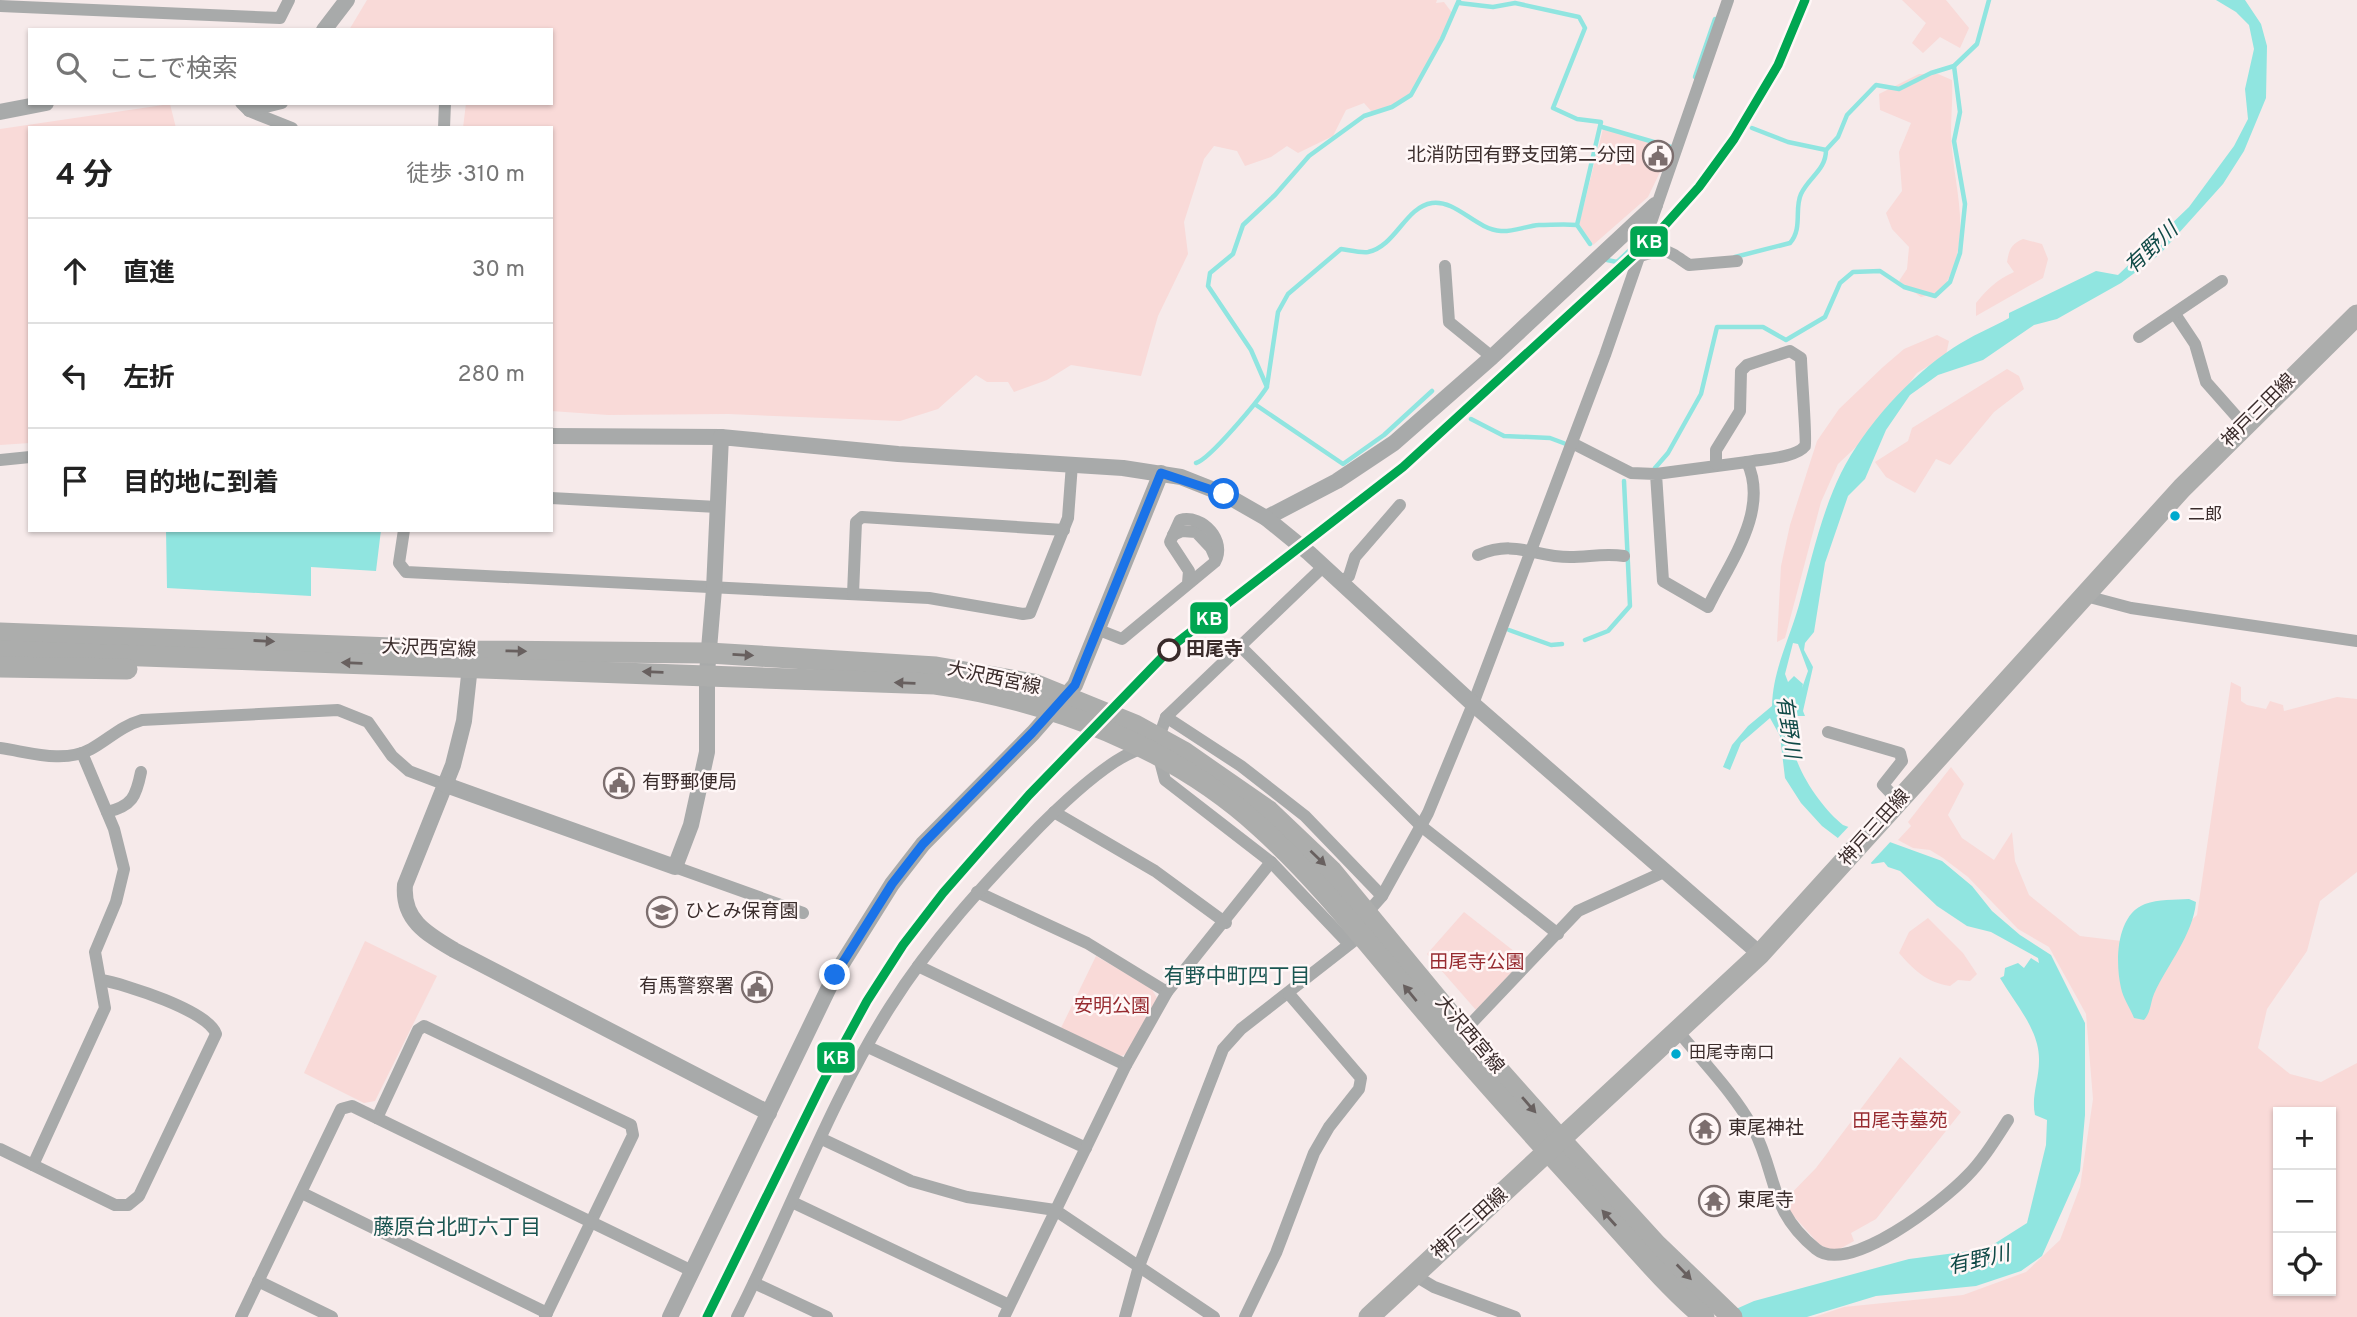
<!DOCTYPE html>
<html lang="ja">
<meta charset="utf-8">
<style>
:root{--surface:#fff;--page:#f6f6f6;--text:#222;--muted:#767676;--line:#e0e0e0}
body{margin:0;font-family:Overpass,"Noto Sans JP",sans-serif;background:var(--page);color:var(--text)}
.controls{position:absolute;right:21px;bottom:21px;display:grid;overflow:hidden;border-radius:0px;box-shadow:0 2px 5px #0004}
.controls button{width:63px;height:63px;display:grid;place-items:center;padding:0;border:0;border-bottom:2px solid var(--line);background:var(--surface);color:var(--text);font:35px sans-serif}
.stop{position:absolute;width:21px;height:21px;margin:-16px;border:5px solid #1a73e8;border-radius:50%;background:#fff}
.stop.end{background:#1a73e8;border-color:#fff;box-shadow:0 2px 7px #0008}
.list{margin:0;padding:0;list-style:none}
h2{display:flex;justify-content:space-between;align-items:center;height:91px;margin:0;padding:0 28px;font-size:30px}
h2 small{font-size:23px;font-weight:400;color:var(--muted)}
.list li{display:grid;grid-template-columns:46px 1fr auto;gap:21px;align-items:center;box-sizing:border-box;height:105px;padding:0 28px;border-top:2px solid var(--line)}
.list b{display:block;font-size:26px;white-space:nowrap}
.list em{font-size:23px;font-style:normal;color:var(--muted)}
.icon{flex:none;width:38px;height:38px;fill:none;stroke:currentColor;stroke-width:2;stroke-linecap:round;stroke-linejoin:round}
.map{position:relative;flex:none;width:2357px;height:1317px;overflow:hidden}
.search{position:absolute;background:var(--surface);box-shadow:0 2px 5px #0004;left:28px;top:28px;width:525px;height:77px;display:flex;align-items:center;gap:18px;box-sizing:border-box;padding:0 24px;border-radius:0px;color:var(--muted);font-size:26px}
.panel{position:absolute;background:var(--surface);box-shadow:0 2px 5px #0004;left:28px;top:126px;width:525px;height:406px;border-radius:0px}
.map>svg:first-child{display:block}
</style>
<div class="map">
<svg width="2357" height="1317" viewBox="0 0 2357 1317">
<rect width="100%" height="100%" fill="#f6eaea"/>
<g fill="#f9dad8" fill-rule="evenodd">
<path d="M367,0h1070l-1,3 8,-1 9,12 -43,81 -18,12 -20,5 -8,-9 -18,7 -13,26 -35,17 -11,-7 -16,11 -26,9 -8,-15 -23,-5 -10,13 -20,63 4,32 -30,62 -17,60 -70,-11 -24,15 -33,12 -6,-10h-21l-11,-7 -38,34 -38,12 -172,-7 -120,1 -57,-4v-283h-88l3,-25h85v-73h-202z"/>
<path d="M1902,0h44l23,28 -9,20 -20,-11 -17,16 -11,-10 14,-20z"/>
<path d="M1919,74h19l14,6c1,18 -1,36 -1,54 2,57 25,103 -10,158l-20,5 -22,-16 8,-12 2,-22 -17,-18 -6,-16 16,-22 -3,-39 12,-29 -31,-13 -1,-16z"/>
<path d="M170,104l6,24h-146v315l-30,2v-316z"/>
<path d="M1603,129l49,12 -7,22 16,7 -13,27 -55,48 -14,-21z"/>
<path d="M2023,239l19,5 6,15 -5,19 -67,38v-13c12,-15 21,-23 38,-31l-7,-10c2,-12 4,-18 16,-23z"/>
<path d="M1937,335l12,6 -3,14 -29,18 -43,57 -36,34 -17,38 -36,136 -8,4 4,-76 9,-41 27,-84 22,-32 44,-42 21,-18z"/>
<path d="M2007,369l12,7 5,13 -30,23 -44,53 -14,-6 -21,34 -29,-16 -11,-15 33,-21 4,-13z"/>
<path d="M2231,682l10,5v14l6,4 19,4 4,-8 13,4 1,6 53,-14 20,2v173l-37,29 -13,50 -40,58 -9,39 32,26 31,8 36,-19v254h-543l30,-10 119,-12 63,-23 34,-32 20,-53 13,-88 -7,-85 -37,-67 -31,-18 -50,-52 -25,-19 -13,-8 -17,-2 -15,-8 13,-14 -3,-4 43,-55 13,17 -16,31 14,23 32,22 18,-28 3,29 14,34 51,41 83,10 34,-31zM2278,1112h53v179h-53z"/>
<path d="M1464,912l60,47 -48,51 -49,-56z"/>
<path d="M1928,918l35,35 14,21 -7,7 -12,-1 -8,6c-24,-4 -35,-15 -51,-33l10,-21z"/>
<path d="M365,941l72,35 -62,125 -11,2 -60,-30z"/>
<path d="M1096,956l55,32 6,10 -28,55 -8,3 -60,-28z"/>
<path d="M1900,1057l61,55 -85,107 -25,14 3,8 -20,11 -15,-8 -37,-41 34,-35z"/>
</g>
<g fill="#90e5e0" fill-rule="evenodd">
<path d="M2216,0h29l16,24 6,22 -1,52 -22,53 -21,33 -63,70 -39,29 -64,36 -23,6 -51,35 -45,15 -28,20 -24,35 -21,49 -17,17 -23,67 -11,69 -9,11 -1,7 9,17 -10,44 2,5h-9c-18,32 22,89 47,109l99,36 30,25 20,25 28,24 31,20 34,68v92l-5,56 -38,85 -21,15 -45,15 -100,10 -69,21h-89l36,-16 155,-42 77,-10 41,-26 19,-78 1,-25 -12,-5c-4,-18 4,-35 4,-54 1,-31 -24,-57 -39,-83l4,-2 1,-8 13,-5 6,5 7,-10 8,5 -1,-5 -47,-26 -24,-6 -30,-20 -37,-35 -12,-4 -4,-5 -12,2 -50,-38 -21,-23 -16,-25 -5,-42 -10,-18 -29,25 -11,27 -7,-3 9,-22 16,-19 24,-20c1,-36 17,-66 27,-101 12,-44 22,-91 42,-132 24,-47 68,-96 112,-125 18,-12 38,-20 56,-30v-5l87,-42 22,4 71,-68 45,-61 14,-27 -3,-30 9,-40 -5,-24 -13,-13zM1793,643l5,1 10,27 -6,17 1,-4 -9,-8 -6,6 -3,-8z"/>
<path d="M166,530h215l-5,41 -65,-4v29l-144,-8z"/>
<path d="M2189,899l7,3c-3,33 -29,63 -42,92 -4,10 -3,18 -10,26l-10,-2c-4,-10 -11,-20 -13,-30 -6,-26 -5,-73 24,-84 13,-5 30,-4 44,-5z"/>
</g>
<path fill="#f6eaea" d="M1851,824l42,15 -24,26 -34,-24z"/>
<g fill="none" stroke-linecap="round" stroke-linejoin="round">
<g stroke="#90e5e0" stroke-width="4.5">
<path d="M1459,3l34,4 22,-4 64,14 6,11 -32,80 24,11 24,3 -24,103 13,19"/>
<path d="M1695,77l20,-58"/>
<path d="M1602,127l69,20"/>
<path d="M1752,128l36,14 38,8 12,-13 9,-22 29,-30 23,4 32,-16 23,-7 23,-22 12,-44"/>
<path d="M1735,257l55,-14c13,-15 4,-34 11,-49 8,-17 25,-24 25,-44"/>
<path d="M1607,260l10,2c10,-9 19,-16 24,-30"/>
<path d="M1267,386l11,-74 10,-18 53,-45c8,1 19,4 27,3 28,-6 37,-45 64,-49 25,-3 43,26 69,28 12,1 25,-5 38,-6 12,0 25,-1 38,0"/>
<path d="M1256,405l87,59 41,-29 48,-44"/>
<path d="M1471,419l33,17 46,2 16,6"/>
<path d="M1196,463c14,-4 62,-62 71,-76l-16,-37 -43,-64 2,-13 23,-19 10,-29 32,-30 34,-39 55,-40 28,-9 19,-12 31,-56 17,-39"/>
<path d="M1655,468l13,-15 33,-59 16,-67h46l23,13 39,-23 15,-34 13,-11 27,-1 24,16 31,9 15,-14 10,-29 5,-49 -11,-63 6,-29 -6,-46"/>
<path d="M1509,630l42,15 11,-1"/>
<path d="M1585,640l23,-9 22,-25 -6,-125"/>
</g>
<g stroke="#a8aaaa" stroke-width="12">
<path d="M0,6l280,12 9,-18"/>
<path d="M241,103l8,8 43,17"/>
<path d="M249,111l33,-8"/>
<path d="M444,128l1,-25"/>
<path d="M1640,256c27,-9 27,-6 49,9l48,-4"/>
<path d="M1445,266l4,56 43,35"/>
<path d="M2175,314l20,30 11,38 38,43"/>
<path d="M2139,337l83,-56"/>
<path d="M1572,443l59,30 25,1 91,-12c23,49 -18,101 -39,145l-45,-26 -7,-107"/>
<path d="M0,460l30,-3"/>
<path d="M1716,464v-14l24,-39 1,-40 6,-6 43,-14 11,7c0,12 6,84 4,88 -9,12 -43,13 -58,16"/>
<path d="M551,498l166,9"/>
<path d="M404,530l-5,33 7,9 523,26 94,16 7,-1 38,-95 4,-54"/>
<path d="M1173,535l9,-4 14,1 15,16 4,9"/>
<path d="M1478,555c38,-16 55,2 92,2 19,0 34,-4 54,-1"/>
<path d="M1324,566l-158,151 -10,29 9,34 106,82 78,82"/>
<path d="M1341,582l8,-6 6,-19 45,-52"/>
<path d="M853,594l3,-72 6,-5 202,13"/>
<path d="M2082,595l49,13 226,33"/>
<path d="M1099,630l23,9 93,-77c12,-21 -12,-48 -35,-42l-10,22 19,29 -1,12"/>
<path d="M1241,647l180,179 137,108"/>
<path d="M1166,717l75,49 64,50 77,80"/>
<path d="M1828,732l72,21 2,8 -19,24 16,17"/>
<path d="M0,748c29,4 64,16 91,1 18,-10 30,-23 51,-29l196,-10 30,12 24,34 17,15 37,14"/>
<path d="M107,812c25,-6 29,-15 34,-40"/>
<path d="M1054,812l101,59 71,52"/>
<path d="M675,867l128,46"/>
<path d="M977,892l110,51 80,49"/>
<path d="M1367,913l15,-17 46,-83 45,-109 132,-349 123,-355"/>
<path d="M918,966l208,99"/>
<path d="M1464,1031l114,-120 88,-40"/>
<path d="M1678,1031c25,31 56,62 75,97 25,48 15,82 63,121 33,27 127,-48 151,-73 16,-16 28,-36 41,-56"/>
<path d="M868,1047l218,101"/>
<path d="M377,1118l41,-88 6,-4 207,99 2,10 -88,182"/>
<path d="M822,1139l89,42 56,16 88,13 159,107"/>
<path d="M0,1149l115,56h13l11,-9 77,-162c-7,-23 -91,-50 -115,-54"/>
<path d="M33,1165l72,-157 -10,-56 21,-50 8,-33 -10,-40 -32,-76"/>
<path d="M302,1193l245,120"/>
<path d="M792,1202l217,103"/>
<path d="M1414,1275l20,12 81,30"/>
<path d="M258,1281l74,36"/>
<path d="M754,1283l73,34"/>
<path d="M241,1317l100,-208 11,-3 340,165"/>
<path d="M737,1317c51,-100 93,-216 153,-310 42,-67 95,-124 149,-180 23,-23 75,-73 106,-79"/>
<path d="M1004,1317l122,-252 41,-73 104,-130"/>
<path d="M1125,1317l14,-51 84,-217 18,-20 114,-89"/>
<path d="M1245,1317l31,-64 38,-100 15,-26 30,-38 2,-11 -72,-84"/>
</g>
<g stroke="#a8aaaa" stroke-width="16">
<path d="M324,30l23,-30"/>
<path d="M0,112l46,-9"/>
<path d="M551,436l170,1"/>
<path d="M1266,518l71,-37 57,-38 98,-86 163,-152"/>
<path d="M471,657l-7,64 -11,44 -48,120c-3,35 22,49 49,65l315,163"/>
<path d="M446,785l229,82 16,-42 16,-73v-79l7,-84 7,-152 177,17 225,14 58,9 43,17 42,24 43,35 164,151 287,250"/>
<path d="M670,1317l165,-342 57,-91 31,-40 110,-111 42,-48 86,-212"/>
</g>
<g stroke="#acadac" stroke-width="21">
<path d="M0,633l472,18 237,2 227,14 98,17 101,41 49,27 85,59 62,59 133,161 97,109 95,104 76,73"/>
<path d="M0,651l935,33c116,16 238,63 325,143 63,57 114,125 169,189 53,64 110,125 165,186 36,39 70,81 110,115"/>
<path d="M0,667l127,2"/>
<path d="M1369,1317l391,-363 422,-466 175,-173"/>
</g>
<g stroke="#fff7f7" stroke-width="14">
<path id="rail-1" d="M707,1317l116,-235 44,-81 36,-56 40,-52 86,-98 146,-151 228,-177 254,-233 42,-47 35,-48 44,-74 27,-65"/>
</g>
<use href="#rail-1" stroke="#00a651" stroke-width="9"/>
</g>
<defs><path id="oneway-solid" d="M-6-.8H1V-3.2L6.5 0L1 3.2V.8H-6Z" transform="scale(1.75)"/></defs>
<g fill="#68605f">
<use href="#oneway-solid" transform="translate(264 641) rotate(3)"/>
<use href="#oneway-solid" transform="translate(516 651) rotate(1)"/>
<use href="#oneway-solid" transform="translate(743 655) rotate(3)"/>
<use href="#oneway-solid" transform="translate(352 663) rotate(-178)"/>
<use href="#oneway-solid" transform="translate(653 672) rotate(-178)"/>
<use href="#oneway-solid" transform="translate(905 683) rotate(-178)"/>
<use href="#oneway-solid" transform="translate(1318 858) rotate(44)"/>
<use href="#oneway-solid" transform="translate(1410 993) rotate(-129)"/>
<use href="#oneway-solid" transform="translate(1529 1105) rotate(49)"/>
<use href="#oneway-solid" transform="translate(1609 1218) rotate(-132)"/>
<use href="#oneway-solid" transform="translate(1684 1272) rotate(46)"/>
</g>
<g fill="none" stroke-linecap="round" stroke-linejoin="round">
<path stroke="#1a73e8" stroke-width="9" d="M835,975l57,-91 31,-40 109,-111 43,-48 86,-212 63,21"/>
</g>
<defs>
<g id="civic-ring" transform="scale(1.575)"><circle r="9.5" fill="#fff7f7" stroke="#7c6e6e" stroke-width="1.5"/><path d="M-.6-6.5H3V-4.5H.6V-3L4-1V1h2V6H-6V1h2V-1L-.6-3ZM-1.2 2.5V6h2.4V2.5Z" fill="#7c6e6e"/></g>
<g id="school-ring" transform="scale(1.575)"><circle r="9.5" fill="#fff7f7" stroke="#7c6e6e" stroke-width="1.5"/><path d="M0-5L7-2L0 1L-7-2ZM-4 1L0 2.5L4 1V4Q0 6-4 4Z" fill="#7c6e6e"/></g>
<g id="temple-ring" transform="scale(1.575)"><circle r="9.5" fill="#fff7f7" stroke="#7c6e6e" stroke-width="1.5"/><path d="M0-6L5-2H3V0L6.5 2.5H4V6H1.5V3h-3V6H-4V2.5H-6.5L-3 0V-2H-5Z" fill="#7c6e6e"/></g>
</defs>
<g fill-rule="evenodd">
<use href="#civic-ring" x="1658" y="156"/>
<use href="#civic-ring" x="619" y="783"/>
<use href="#school-ring" x="662" y="912"/>
<use href="#civic-ring" x="757" y="987"/>
<use href="#temple-ring" x="1705" y="1129"/>
<use href="#temple-ring" x="1714" y="1201"/>
</g>
<g fill="#00a9ce" stroke="#fff7f7" stroke-width="2.5">
<circle cx="2175" cy="516" r="6"/>
<circle cx="1676" cy="1054" r="6"/>
</g>
<circle fill="#fff7f7" stroke="#3a2c2b" stroke-width="3.5" cx="1169" cy="650" r="10"/>
<g text-anchor="middle" dominant-baseline="central" stroke-width="5" stroke-linejoin="round" paint-order="stroke">
<g font-size="17" fill="#3a2c2b" stroke="#fff7f7" text-anchor="start">
<text x="2188" y="516">二郎</text>
<text x="1689" y="1054">田尾寺南口</text>
</g>
<g font-size="19" fill="#3a2c2b" stroke="#fff7f7" text-anchor="start">
<text x="1635" y="156" text-anchor="end">北消防団有野支団第二分団</text>
<text x="642" y="783">有野郵便局</text>
<text x="685" y="912">ひとみ保育園</text>
<text x="734" y="987" text-anchor="end">有馬警察署</text>
<text x="1728" y="1129">東尾神社</text>
<text x="1737" y="1201">東尾寺</text>
</g>
<g font-size="19" fill="#3a2c2b" stroke="#fff7f7">
<text transform="translate(2259 411) rotate(-45)">神戸三田線</text>
<text transform="translate(429 649) rotate(2)">大沢西宮線</text>
<text transform="translate(994 679) rotate(12)">大沢西宮線</text>
<text transform="translate(1875 828) rotate(-48)">神戸三田線</text>
<text transform="translate(1469 1035) rotate(50)">大沢西宮線</text>
<text transform="translate(1470 1224) rotate(-42)">神戸三田線</text>
</g>
<g font-size="19" font-weight="bold" fill="#3a2c2b" stroke="#fff7f7" text-anchor="start">
<text x="1186" y="650">田尾寺</text>
</g>
<g font-size="19" fill="#972b30" stroke="#fff7f7">
<text x="1477" y="963">田尾寺公園</text>
<text x="1112" y="1007">安明公園</text>
<text x="1900" y="1122">田尾寺墓苑</text>
</g>
<g font-size="21" font-style="italic" fill="#104a47" stroke="#fff7f7">
<text transform="translate(2152 249) rotate(-43)">有野川</text>
<text transform="translate(1787 727) rotate(82)">有野川</text>
<text transform="translate(1979 1261) rotate(-13)">有野川</text>
</g>
<g font-size="21" fill="#1a5551" stroke="#fff7f7">
<text x="1237" y="977">有野中町四丁目</text>
<text x="457" y="1228">藤原台北町六丁目</text>
</g>
</g>
<g stroke="#fff7f7" stroke-width="2.5">
<rect x="1629" y="225" width="40" height="33" rx="7" fill="#00a651"/>
<rect x="1189" y="601" width="40" height="34" rx="7" fill="#00a651"/>
<rect x="816" y="1041" width="40" height="33" rx="7" fill="#00a651"/>
</g>
<g font-size="19" text-anchor="middle" font-weight="bold" fill="#fff">
<text x="1649" y="248">KB</text>
<text x="1209" y="625">KB</text>
<text x="836" y="1064">KB</text>
</g>
</svg>
<div class="controls">
<button>+</button>
<button>−</button>
<button><svg class="icon" aria-label="locate" viewBox="0 0 24 24"><circle cx="12" cy="12" r="6"/><path d="M12 2v4M12 18v4M2 12h4M18 12h4"/></svg></button>
</div>
<div class="stop" style="left:1224px;top:494px"></div>
<div class="stop end" style="left:835px;top:975px"></div>
<div class="search"><svg class="icon" aria-label="search" viewBox="0 0 24 24"><circle cx="10" cy="10" r="6"/><path d="M15 15l6 6"/></svg>ここで検索</div>
<section class="panel">
<h2>4 分<small>徒歩 · 310 m</small></h2>
<ul class="list">
<li><svg class="icon" aria-label="ahead" viewBox="0 0 24 24"><path d="M12 20V5M6 11l6-6 6 6"/></svg><div><b>直進</b></div><em>30 m</em></li>
<li><svg class="icon" aria-label="left" viewBox="0 0 24 24"><path d="M17 20v-9H6M10 6l-5 5 5 5"/></svg><div><b>左折</b></div><em>280 m</em></li>
<li><svg class="icon" aria-label="arrive" viewBox="0 0 24 24"><path d="M6 21V4h12l-3 4 3 4H6"/></svg><div><b>目的地に到着</b></div></li>
</ul>
</section>
</div>
